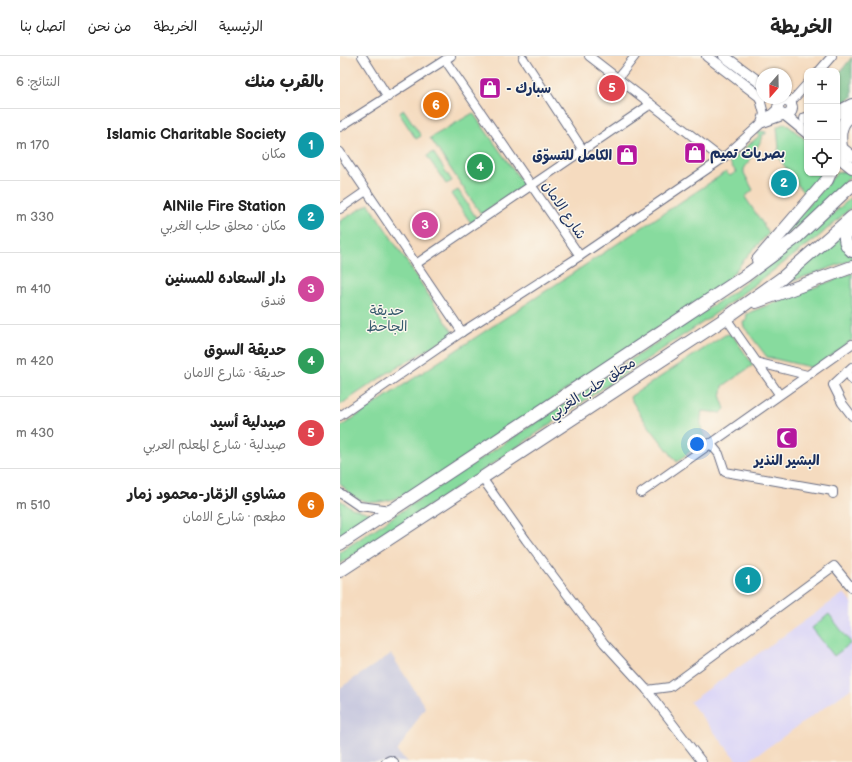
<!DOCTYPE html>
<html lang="ar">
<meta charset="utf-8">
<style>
:root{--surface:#fff;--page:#f2f2f2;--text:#222;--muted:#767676;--line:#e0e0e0;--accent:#b5179e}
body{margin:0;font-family:"Balsamiq Sans","Playpen Sans Arabic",sans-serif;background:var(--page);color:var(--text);direction:rtl}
.controls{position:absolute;right:12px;top:12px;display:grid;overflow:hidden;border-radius:8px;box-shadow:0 1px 3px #0004}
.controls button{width:36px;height:36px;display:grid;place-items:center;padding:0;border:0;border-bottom:1px solid var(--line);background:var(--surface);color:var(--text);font:20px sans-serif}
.compass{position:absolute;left:416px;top:12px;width:36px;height:36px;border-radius:50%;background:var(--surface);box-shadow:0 1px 3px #0004;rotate:200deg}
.you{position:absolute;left:357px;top:388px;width:14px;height:14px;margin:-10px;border:3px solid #fff;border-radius:50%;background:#1a73e8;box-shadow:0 0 0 6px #1a73e833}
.badge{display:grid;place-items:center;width:26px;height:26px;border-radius:50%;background:var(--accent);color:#fff;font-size:13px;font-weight:700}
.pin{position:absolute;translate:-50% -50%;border:2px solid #fff;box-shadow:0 1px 4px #0006}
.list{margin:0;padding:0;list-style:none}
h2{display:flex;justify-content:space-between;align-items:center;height:52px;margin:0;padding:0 16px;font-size:17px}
h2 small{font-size:13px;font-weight:400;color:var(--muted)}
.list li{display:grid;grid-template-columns:26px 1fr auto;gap:12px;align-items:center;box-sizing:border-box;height:72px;padding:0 16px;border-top:1px solid var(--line)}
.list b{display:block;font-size:15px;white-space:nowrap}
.list p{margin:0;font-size:13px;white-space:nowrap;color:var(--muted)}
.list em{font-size:13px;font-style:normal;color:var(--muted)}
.icon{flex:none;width:22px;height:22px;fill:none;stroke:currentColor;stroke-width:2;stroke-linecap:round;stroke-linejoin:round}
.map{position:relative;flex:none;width:512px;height:706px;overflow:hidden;direction:ltr}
header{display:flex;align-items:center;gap:24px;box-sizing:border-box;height:56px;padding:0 20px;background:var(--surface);border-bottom:1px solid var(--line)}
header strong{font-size:19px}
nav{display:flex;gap:22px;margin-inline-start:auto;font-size:14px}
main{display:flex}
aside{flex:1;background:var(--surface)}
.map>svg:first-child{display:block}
</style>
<header>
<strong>الخريطة</strong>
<nav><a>الرئيسية</a><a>الخريطة</a><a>من نحن</a><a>اتصل بنا</a></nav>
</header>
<main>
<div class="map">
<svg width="512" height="706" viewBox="0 0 512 706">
<rect width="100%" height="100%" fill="#fbf7ec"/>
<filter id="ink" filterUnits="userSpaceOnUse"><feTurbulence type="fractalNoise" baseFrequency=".025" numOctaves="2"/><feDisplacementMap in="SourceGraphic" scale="8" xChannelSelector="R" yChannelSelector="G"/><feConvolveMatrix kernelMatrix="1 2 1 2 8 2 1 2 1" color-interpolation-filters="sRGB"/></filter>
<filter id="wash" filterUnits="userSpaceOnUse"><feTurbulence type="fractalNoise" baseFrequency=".012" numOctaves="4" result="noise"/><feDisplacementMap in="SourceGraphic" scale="16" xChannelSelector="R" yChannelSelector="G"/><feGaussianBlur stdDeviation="0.9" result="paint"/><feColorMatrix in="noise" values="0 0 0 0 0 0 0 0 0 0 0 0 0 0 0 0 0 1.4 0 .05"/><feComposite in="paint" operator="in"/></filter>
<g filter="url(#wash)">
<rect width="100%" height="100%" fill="#f5dbbf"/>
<path fill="#dbd6f7" d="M504,537l8,10v85l-105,74h-9l-48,-60z"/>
<path fill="#c1c2dd" d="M51,598l34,53 -28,45 11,10h-68v-74z"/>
<g fill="#87db9e" stroke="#51857e">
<path d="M64,54l17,26 -5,3 -17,-26z"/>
<path d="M133,57l51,72 -43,29 -51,-76z"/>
<path d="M445,67l22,18v32h17l-19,22 -29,-41 3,-6 -2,-21z"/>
<path d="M420,75l6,1v2h-3l-1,5 -18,30v4l9,17 -8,7 24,36 -21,22 -20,25 -294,199c-23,12 -54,34 -81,17 -5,-3 -9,-9 -13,-13v-56l386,-255 4,4 6,-4 -7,-10 30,-26 -2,-3z"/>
<path d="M93,96l19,29 -6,3 -19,-28z"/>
<path d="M506,115l6,4 -32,33 -50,40 67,-75z"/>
<path d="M118,134l19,29 -6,4 -20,-29z"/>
<path d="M512,141v10l-35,31 -109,81 -105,69 -124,85 -139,91v-12l392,-259 89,-69z"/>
<path d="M29,148l85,130 -68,40 -46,31v-184z"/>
<path d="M500,180l12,19v5l-74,26z"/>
<path d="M512,217v67l-38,28 -47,-11 -23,-30 -1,-5 3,-1 1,-7 6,-3z"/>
<path d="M389,278l4,2 20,29 -30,21 -2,12 4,11 -4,4 -19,-2c-2,10 -2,19 4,27l-29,24 -33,-42 -14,-22 1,-2 94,-61z"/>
<path d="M0,444l12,8 24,7 -36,22z"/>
<path d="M489,558l22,29 -17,13 -22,-28z"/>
</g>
<path fill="#6dbb85" stroke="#447572" d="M512,1v40l-15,9v-30z"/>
</g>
<g filter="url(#ink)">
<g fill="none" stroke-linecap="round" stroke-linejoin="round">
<g stroke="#676b80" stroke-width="10">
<g id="minor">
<path d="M22,0l26,41"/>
<path d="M249,0l133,103"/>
<path d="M183,2l60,92"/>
<path d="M105,4l135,196"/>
<path d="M479,15l13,-15"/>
<path d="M278,22l17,-22"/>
<path d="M419,39l5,19 -3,9"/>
<path d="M450,47l17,-19"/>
<path d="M423,67l22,-8"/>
<path d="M0,71l111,-71"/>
<path d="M0,96l122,180"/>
<path d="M0,153l26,-18"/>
<path d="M76,208l235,-160"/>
<path d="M386,262l53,76"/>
<path d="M416,306l51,13"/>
<path d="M512,311l-19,18 9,18 10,13"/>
<path d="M507,315l5,9"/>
<path d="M0,360l122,-84 118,-76 142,-97 55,-50"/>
<path d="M370,387l9,11 6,18 108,19v3"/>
<path d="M142,422l44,62 78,103 43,47 55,72"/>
<path d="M0,437l19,13 33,4"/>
<path d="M301,437l211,-149"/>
<path d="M307,634l23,-3 164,-121 18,22"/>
<path d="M46,706l4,-2 4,2"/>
</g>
</g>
<g stroke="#676b80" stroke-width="12">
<g id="major">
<path d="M367,0l55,42"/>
<path d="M384,0l38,28"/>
<circle cx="445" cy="52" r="7"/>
<path d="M445,59l22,18"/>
<path d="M497,88l15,12"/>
<path d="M497,100l15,12"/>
</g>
</g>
<g stroke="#676b80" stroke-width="14">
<g id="highway">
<path d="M497,57l15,-8"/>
<path d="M466,63h1"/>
<path d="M501,91c-2,-13 -1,-25 11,-32"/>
<path d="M510,163c-4,13 -10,22 2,32"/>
<path d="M418,204l69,-80 3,-7"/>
<path d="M416,246l96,-35"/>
<path d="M0,488l52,-34 353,-234 51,-38 56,-53"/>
<path d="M0,515l386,-253 56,-40 70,-61"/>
</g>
</g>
<use href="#minor" stroke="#fff" stroke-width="8"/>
<use href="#major" stroke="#fff" stroke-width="10"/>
<use href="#highway" stroke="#fff" stroke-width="12"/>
</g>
</g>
<defs>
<g id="shop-square" transform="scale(1.15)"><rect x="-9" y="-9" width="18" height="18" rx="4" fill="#b5179e" stroke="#fbf7ec"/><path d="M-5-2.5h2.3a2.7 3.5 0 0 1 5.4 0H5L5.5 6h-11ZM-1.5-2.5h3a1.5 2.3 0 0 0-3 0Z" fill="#fff"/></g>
<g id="mosque-square" transform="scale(1.15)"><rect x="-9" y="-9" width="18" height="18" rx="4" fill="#b5179e" stroke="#fbf7ec"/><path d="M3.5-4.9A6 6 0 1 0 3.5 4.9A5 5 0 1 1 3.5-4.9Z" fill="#fff"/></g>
</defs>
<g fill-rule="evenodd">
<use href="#shop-square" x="150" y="32"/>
<use href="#shop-square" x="355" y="97"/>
<use href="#shop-square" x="287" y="99"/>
<use href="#mosque-square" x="447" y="382"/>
</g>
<g text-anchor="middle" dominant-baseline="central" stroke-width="3" stroke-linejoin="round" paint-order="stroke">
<g font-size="14" font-weight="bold" fill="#1b2f5e" stroke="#fbf7ec" text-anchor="start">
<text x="166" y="32">- سبارك</text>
<text x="370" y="97">بصريات تميم</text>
<text x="272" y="99" text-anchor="end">الكامل للتسوّق</text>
<text x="447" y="404" text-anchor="middle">البشير النذير</text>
</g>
<g font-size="14" fill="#1b2f5e" stroke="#fbf7ec">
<text transform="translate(224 154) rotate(56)">شارع الامان</text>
<text transform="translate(252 332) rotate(-33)">محلق حلب الغربي</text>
</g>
<g font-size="14" fill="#365a6e" stroke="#fbf7ec">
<text x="47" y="254">حديقة<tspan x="47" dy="16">الجاحظ</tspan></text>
</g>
</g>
</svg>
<div class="controls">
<button>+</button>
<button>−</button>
<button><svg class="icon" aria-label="locate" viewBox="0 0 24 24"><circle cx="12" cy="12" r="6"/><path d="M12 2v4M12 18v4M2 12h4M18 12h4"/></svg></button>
</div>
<svg class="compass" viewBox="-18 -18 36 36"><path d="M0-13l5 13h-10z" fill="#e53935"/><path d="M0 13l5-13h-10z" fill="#767676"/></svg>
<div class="you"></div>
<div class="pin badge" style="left:408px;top:524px;background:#0f9aa8">1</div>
<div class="pin badge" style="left:444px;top:127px;background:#0f9aa8">2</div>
<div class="pin badge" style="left:85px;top:169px;background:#d1479c">3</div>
<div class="pin badge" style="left:140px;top:111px;background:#2e9e5b">4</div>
<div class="pin badge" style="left:272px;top:32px;background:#e0444e">5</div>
<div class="pin badge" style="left:96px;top:49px;background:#e8710a">6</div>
</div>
<aside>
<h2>بالقرب منك<small>النتائج: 6</small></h2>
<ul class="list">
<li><span class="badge" style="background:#0f9aa8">1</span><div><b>Islamic Charitable Society</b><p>مكان</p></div><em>170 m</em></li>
<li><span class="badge" style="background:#0f9aa8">2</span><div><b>AlNile Fire Station</b><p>مكان · محلق حلب الغربي</p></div><em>330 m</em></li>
<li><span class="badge" style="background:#d1479c">3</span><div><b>دار السعاده للمسنين</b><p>فندق</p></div><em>410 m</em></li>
<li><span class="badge" style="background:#2e9e5b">4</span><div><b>حديقة السوق</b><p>حديقة · شارع الامان</p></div><em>420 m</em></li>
<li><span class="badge" style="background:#e0444e">5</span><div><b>صيدلية أسيد</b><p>صيدلية · شارع المعلم العربي</p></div><em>430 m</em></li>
<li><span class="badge" style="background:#e8710a">6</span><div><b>مشاوي الزمّار-محمود زمار</b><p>مطعم · شارع الامان</p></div><em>510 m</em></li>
</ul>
</aside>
</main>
